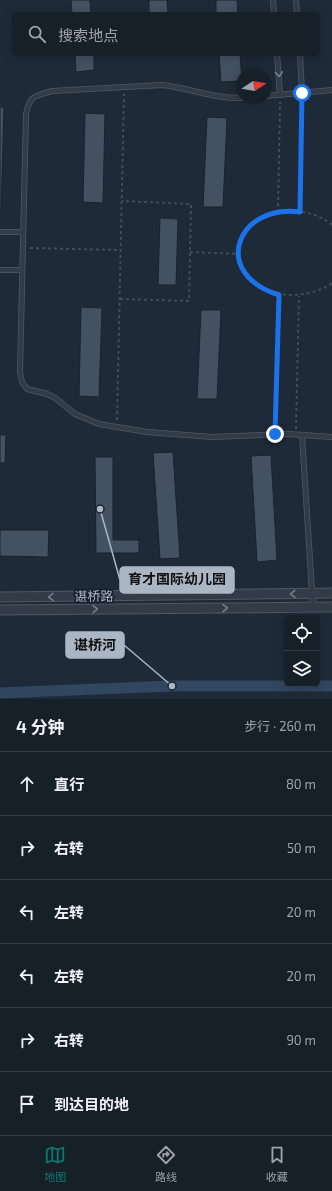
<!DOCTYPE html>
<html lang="zh">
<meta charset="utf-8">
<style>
:root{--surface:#162029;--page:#232d35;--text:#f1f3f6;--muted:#9ea3a8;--line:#353e46;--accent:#0f766e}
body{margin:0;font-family:"Exo 2","Noto Sans SC",sans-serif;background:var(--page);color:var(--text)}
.controls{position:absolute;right:12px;bottom:12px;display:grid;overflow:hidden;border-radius:6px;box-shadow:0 2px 10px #0003}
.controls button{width:36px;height:36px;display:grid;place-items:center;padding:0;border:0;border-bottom:1px solid var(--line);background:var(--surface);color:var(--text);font:20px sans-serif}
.compass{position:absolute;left:236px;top:68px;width:36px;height:36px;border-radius:50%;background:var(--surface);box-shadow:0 2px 10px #0003;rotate:78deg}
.stop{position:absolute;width:12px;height:12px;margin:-9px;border:3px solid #1a73e8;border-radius:50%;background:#fff}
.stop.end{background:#1a73e8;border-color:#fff;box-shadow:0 1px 4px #0008}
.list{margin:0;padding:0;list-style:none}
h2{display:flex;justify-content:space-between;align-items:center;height:52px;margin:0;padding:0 16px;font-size:17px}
h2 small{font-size:13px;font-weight:400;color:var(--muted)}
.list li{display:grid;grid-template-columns:26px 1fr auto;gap:12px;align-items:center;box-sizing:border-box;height:64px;padding:0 16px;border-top:1px solid var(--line)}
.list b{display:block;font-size:15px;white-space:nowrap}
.list em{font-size:13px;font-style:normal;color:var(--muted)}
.icon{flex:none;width:22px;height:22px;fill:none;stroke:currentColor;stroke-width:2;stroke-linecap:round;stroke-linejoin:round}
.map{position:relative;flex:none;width:332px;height:699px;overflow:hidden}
.search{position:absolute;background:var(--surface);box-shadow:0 2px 10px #0003;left:12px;right:12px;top:12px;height:44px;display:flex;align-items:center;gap:10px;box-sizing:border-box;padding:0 14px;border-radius:6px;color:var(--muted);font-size:15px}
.sheet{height:436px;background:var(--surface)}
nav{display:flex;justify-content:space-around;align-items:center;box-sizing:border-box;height:56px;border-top:1px solid var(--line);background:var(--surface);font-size:11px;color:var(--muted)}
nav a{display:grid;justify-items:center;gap:2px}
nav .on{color:var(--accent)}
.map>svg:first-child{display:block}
</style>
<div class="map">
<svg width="332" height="699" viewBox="0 0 332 699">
<rect width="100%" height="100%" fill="#1e2a37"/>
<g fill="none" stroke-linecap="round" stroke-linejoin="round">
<path stroke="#30475f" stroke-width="11" d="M0,693l172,-7h160"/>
</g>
<g fill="#445161" stroke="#19232d">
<path d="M71,0h19l1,14h-19z"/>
<path d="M149,0h18l1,14h-19z"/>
<path d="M216,0h21l1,14h-22z"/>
<path d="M75,54h19v16l-18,2z"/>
<path d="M219,54h21l2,27 -21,1z"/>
<path d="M0,107h4l-3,108h-1z"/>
<path d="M85,113l20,1 -2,89 -20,-1z"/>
<path d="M207,117l20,1 -4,89h-20z"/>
<path d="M160,218l18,1 -2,66h-18z"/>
<path d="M81,307l21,1 -3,89 -20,-1z"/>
<path d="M201,310h20l-4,89h-20z"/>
<path d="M0,435h6l-1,28h-5z"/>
<path d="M173,452l7,106 -20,1 -7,-106z"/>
<path d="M271,455l6,105 -20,2 -6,-106z"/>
<path d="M95,457h18v83h26v13h-43z"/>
<path d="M0,530h49l-1,27 -48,-1z"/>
</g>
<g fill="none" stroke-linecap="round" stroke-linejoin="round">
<g stroke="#4f5965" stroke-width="6">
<g id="service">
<path d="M273,0l1,14"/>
<path d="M296,0l1,14"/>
<path d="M277,54l3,41"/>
<path d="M300,54l2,39"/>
<path d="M266,96l66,-6"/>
<path d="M243,98c-29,1 -53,-10 -81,-13l-110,6c-17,5 -22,4 -26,23l-6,258 2,10 5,7 20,5 8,4 20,16 24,10 48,8 65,5 77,-3 43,3"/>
<path d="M0,232h23"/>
<path d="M0,270h22"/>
<path d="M302,435l11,172"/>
</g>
</g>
<g stroke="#4f5965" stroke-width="11">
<g id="minor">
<path d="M0,597l332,-4"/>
<path d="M0,610l332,-3"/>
</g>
</g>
<g stroke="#3a5252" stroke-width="2" stroke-dasharray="3 3" stroke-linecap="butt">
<path d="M278,212l2,-110"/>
<path d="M300,212l2,-112"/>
<path d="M332,225c-14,-12 -31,-15 -49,-14 -12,1 -24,6 -33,15 -6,6 -11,14 -11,24 -4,46 62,56 93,33"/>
<path d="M30,248l91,2"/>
<path d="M190,252l48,2"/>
<path d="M120,299l69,2 2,-97 -69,-3"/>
<path d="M117,420l7,-326"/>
<path d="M275,427l4,-132"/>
<path d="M296,429l3,-133"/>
</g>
<use href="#service" stroke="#323c47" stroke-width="4.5"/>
<use href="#minor" stroke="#323c47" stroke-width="9"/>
</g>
<defs><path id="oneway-chevron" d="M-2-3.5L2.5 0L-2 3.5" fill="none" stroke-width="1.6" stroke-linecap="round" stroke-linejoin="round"/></defs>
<g stroke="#757f8c">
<use href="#oneway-chevron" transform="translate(279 74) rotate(86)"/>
<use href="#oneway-chevron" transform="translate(293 594) rotate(179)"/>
<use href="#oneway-chevron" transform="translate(51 597) rotate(179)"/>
<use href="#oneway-chevron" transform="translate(225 608) rotate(-1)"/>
<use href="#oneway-chevron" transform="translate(95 609) rotate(-1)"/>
</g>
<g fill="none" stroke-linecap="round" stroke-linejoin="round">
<path stroke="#1a73e8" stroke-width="5" d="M275,434l4,-139c-70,-22 -41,-92 21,-83l2,-119"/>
</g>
<g text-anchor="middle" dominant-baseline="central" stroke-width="3.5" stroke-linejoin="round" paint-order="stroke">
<g font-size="13" fill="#abb6c4" stroke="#17212b">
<text transform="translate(94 596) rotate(-1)">谌桥路</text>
</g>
</g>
<path fill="none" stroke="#abb6c4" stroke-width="1.5" d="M100 509L120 580M172 686L124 645"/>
<g fill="#abb6c4" stroke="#17212b" stroke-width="1.5">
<circle cx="100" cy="509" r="4"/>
<circle cx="172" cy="686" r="4"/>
</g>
<g fill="#abb6c4" stroke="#abb6c4" stroke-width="1.5">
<rect x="120" y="567" width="114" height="26" rx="4"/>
<rect x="66" y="632" width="58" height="26" rx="4"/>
</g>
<g font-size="14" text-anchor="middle" font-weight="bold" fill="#111">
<text x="177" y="584">育才国际幼儿园</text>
<text x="95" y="650">谌桥河</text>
</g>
</svg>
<div class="controls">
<button><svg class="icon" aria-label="locate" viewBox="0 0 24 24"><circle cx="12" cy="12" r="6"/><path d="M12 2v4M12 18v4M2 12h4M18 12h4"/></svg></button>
<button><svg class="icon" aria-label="layers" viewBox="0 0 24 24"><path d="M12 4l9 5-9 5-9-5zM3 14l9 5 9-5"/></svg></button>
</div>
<svg class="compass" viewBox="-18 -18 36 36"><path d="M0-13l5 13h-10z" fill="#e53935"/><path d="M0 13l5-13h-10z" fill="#9ea3a8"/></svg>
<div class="stop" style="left:302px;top:93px"></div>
<div class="stop end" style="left:275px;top:434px"></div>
<div class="search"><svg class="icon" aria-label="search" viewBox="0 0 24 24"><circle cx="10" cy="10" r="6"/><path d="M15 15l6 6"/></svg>搜索地点</div>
</div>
<section class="sheet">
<h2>4 分钟<small>步行 · 260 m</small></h2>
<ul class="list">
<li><svg class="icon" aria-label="ahead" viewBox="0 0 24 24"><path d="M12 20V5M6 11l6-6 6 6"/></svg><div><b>直行</b></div><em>80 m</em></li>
<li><svg class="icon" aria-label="right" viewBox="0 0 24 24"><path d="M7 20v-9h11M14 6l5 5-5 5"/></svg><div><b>右转</b></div><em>50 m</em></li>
<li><svg class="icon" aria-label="left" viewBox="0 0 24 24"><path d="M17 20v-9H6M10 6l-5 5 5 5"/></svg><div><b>左转</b></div><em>20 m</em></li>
<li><svg class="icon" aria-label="left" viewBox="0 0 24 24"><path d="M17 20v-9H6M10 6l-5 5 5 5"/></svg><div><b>左转</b></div><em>20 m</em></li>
<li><svg class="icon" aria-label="right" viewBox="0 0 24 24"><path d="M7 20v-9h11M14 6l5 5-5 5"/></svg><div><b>右转</b></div><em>90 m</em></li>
<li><svg class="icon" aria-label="arrive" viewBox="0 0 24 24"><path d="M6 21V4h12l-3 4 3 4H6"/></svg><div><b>到达目的地</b></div></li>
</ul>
</section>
<nav>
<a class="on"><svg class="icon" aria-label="map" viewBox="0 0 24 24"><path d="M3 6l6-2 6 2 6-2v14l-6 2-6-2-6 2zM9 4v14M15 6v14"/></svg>地图</a>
<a><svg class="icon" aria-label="directions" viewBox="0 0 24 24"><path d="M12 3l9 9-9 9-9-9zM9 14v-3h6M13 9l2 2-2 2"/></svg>路线</a>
<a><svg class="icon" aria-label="saved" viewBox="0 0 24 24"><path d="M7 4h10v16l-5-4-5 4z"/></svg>收藏</a>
</nav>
